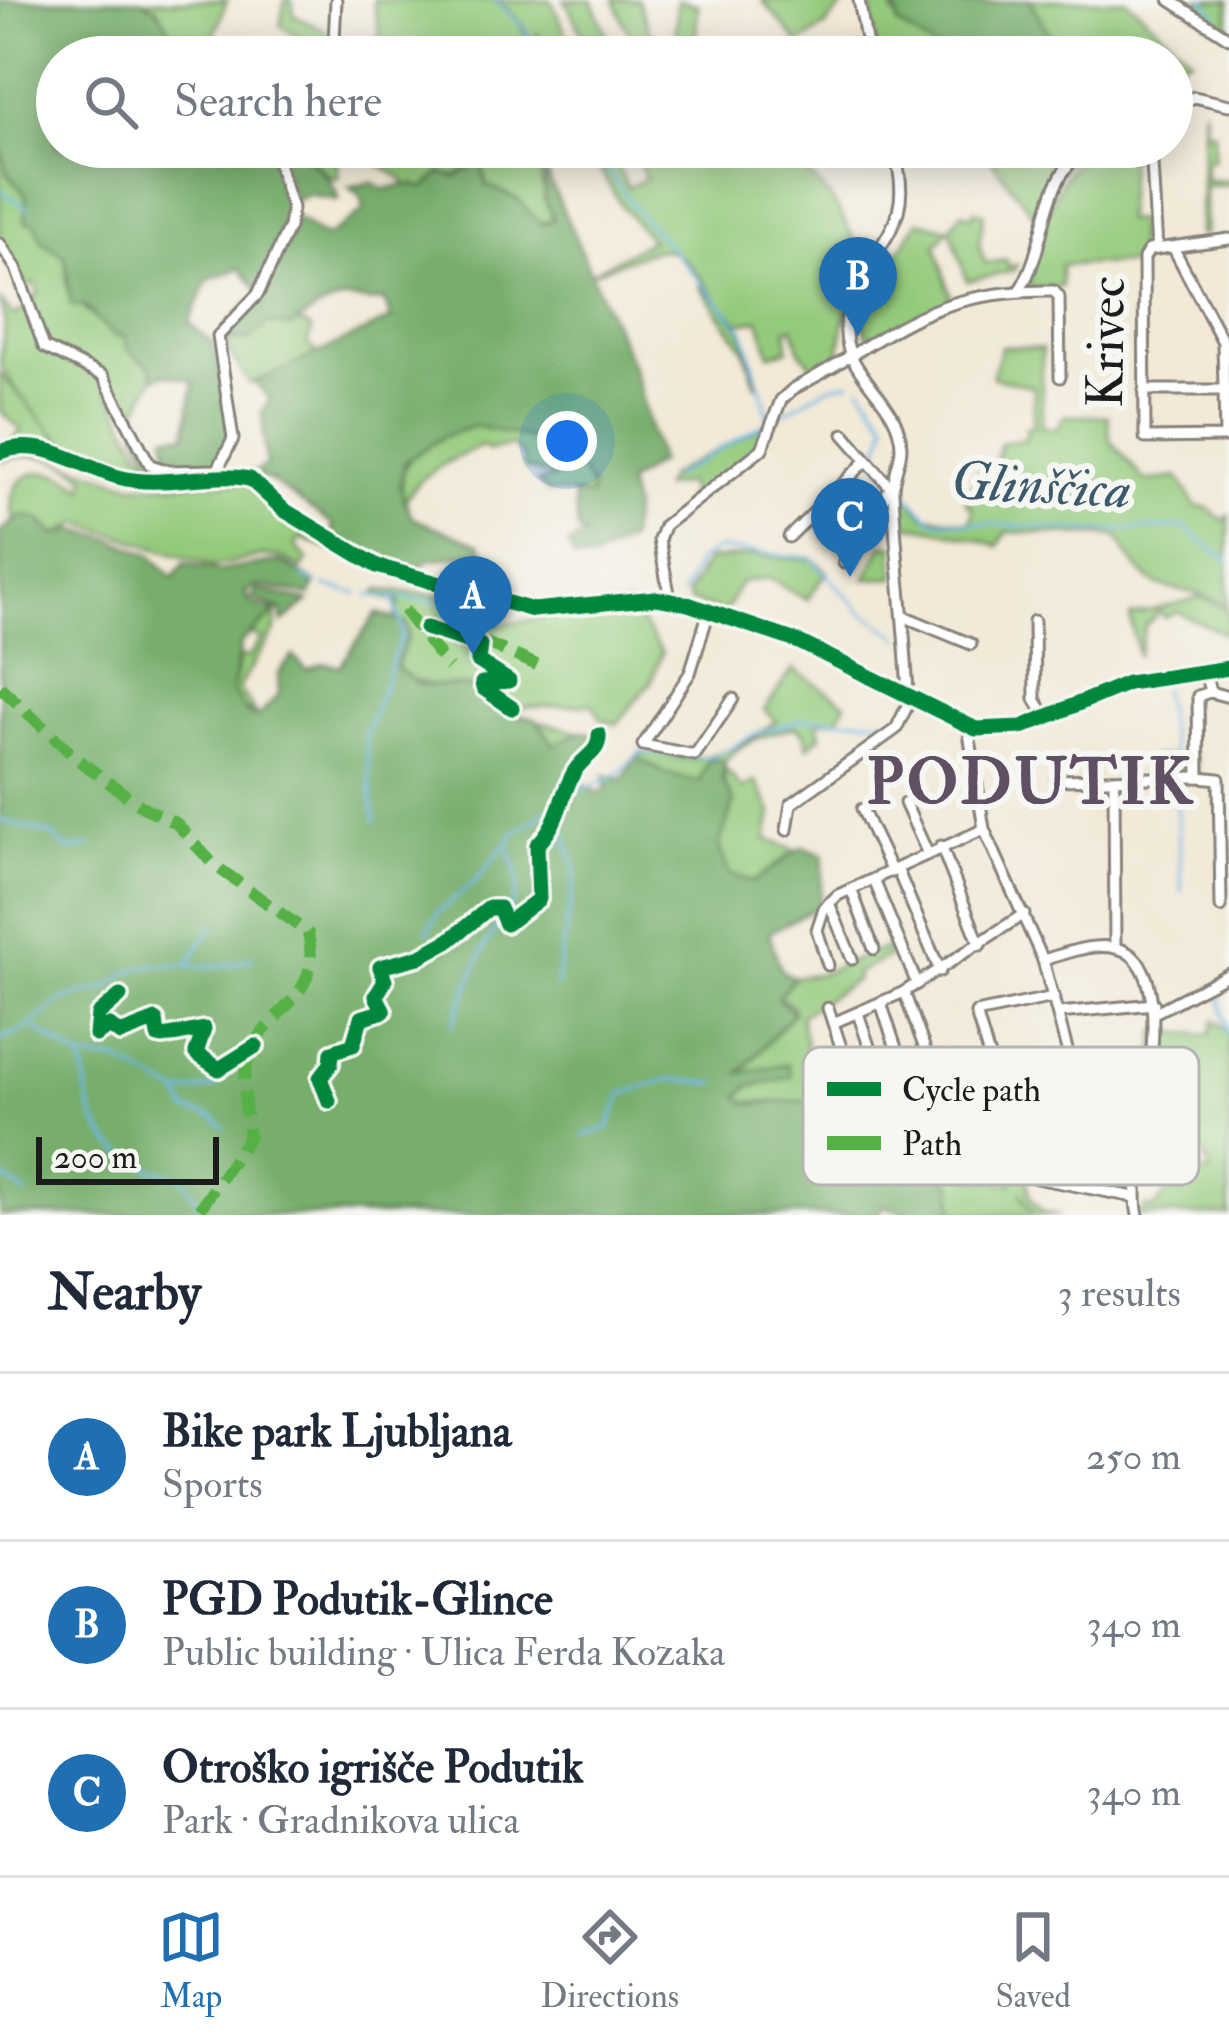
<!DOCTYPE html>
<meta charset="utf-8">
<style>
:root{--surface:#fff;--page:#f2f2f3;--text:#1f2937;--muted:#747a83;--line:#e0e1e3;--accent:#1f6fb2}
body{margin:0;font-family:"IM FELL Double Pica",serif;background:var(--page);color:var(--text)}
.scale{position:absolute;left:36px;bottom:30px;width:183px;box-sizing:border-box;padding-left:12px;border:6px solid #1c1c1c;border-top:0;font-size:33px;line-height:42px;white-space:nowrap;color:#1c1c1c;-webkit-text-stroke:9px #f6f6f2;paint-order:stroke}
.you{position:absolute;left:567px;top:441px;width:42px;height:42px;margin:-30px;border:9px solid #fff;border-radius:50%;background:#1a73e8;box-shadow:0 0 0 18px #1a73e833}
.badge{display:grid;place-items:center;width:78px;height:78px;border-radius:50%;background:var(--accent);color:#fff;font-size:39px;font-weight:700}
.pin{position:absolute;translate:-50% -99px;filter:drop-shadow(0 3px 6px #0008)}
.pin::after{content:'';position:absolute;top:63px;width:42px;height:36px;background:inherit;clip-path:polygon(0 0,100% 0,50% 100%)}
.list{margin:0;padding:0;list-style:none}
h2{display:flex;justify-content:space-between;align-items:center;height:156px;margin:0;padding:0 48px;font-size:51px}
h2 small{font-size:39px;font-weight:400;color:var(--muted)}
.list li{display:grid;grid-template-columns:78px 1fr auto;gap:36px;align-items:center;box-sizing:border-box;height:168px;padding:0 48px;border-top:3px solid var(--line)}
.list b{display:block;font-size:45px;white-space:nowrap}
.list p{margin:0;font-size:39px;white-space:nowrap;color:var(--muted)}
.list em{font-size:39px;font-style:normal;color:var(--muted)}
.icon{flex:none;width:66px;height:66px;fill:none;stroke:currentColor;stroke-width:2;stroke-linecap:round;stroke-linejoin:round}
.map{position:relative;flex:none;width:1229px;height:1215px;overflow:hidden}
.search{position:absolute;background:var(--surface);box-shadow:0 6px 30px #0003;left:36px;right:36px;top:36px;height:132px;display:flex;align-items:center;gap:30px;box-sizing:border-box;padding:0 42px;border-radius:66px;color:var(--muted);font-size:45px}
.sheet{height:660px;background:var(--surface)}
nav{display:flex;justify-content:space-around;align-items:center;box-sizing:border-box;height:168px;border-top:3px solid var(--line);background:var(--surface);font-size:33px;color:var(--muted)}
nav a{display:grid;justify-items:center;gap:6px}
nav .on{color:var(--accent)}
.map>svg:first-child{display:block}
</style>
<div class="map">
<svg width="1229" height="1215" viewBox="0 0 1229 1215">
<rect width="100%" height="100%" fill="#f6f6f2"/>
<filter id="ink" filterUnits="userSpaceOnUse"><feTurbulence type="fractalNoise" baseFrequency=".00833" numOctaves="2"/><feDisplacementMap in="SourceGraphic" scale="24" xChannelSelector="R" yChannelSelector="G"/><feConvolveMatrix kernelMatrix="1 2 1 2 8 2 1 2 1" color-interpolation-filters="sRGB"/></filter>
<filter id="wash" filterUnits="userSpaceOnUse"><feTurbulence type="fractalNoise" baseFrequency=".004" numOctaves="4" result="noise"/><feDisplacementMap in="SourceGraphic" scale="48" xChannelSelector="R" yChannelSelector="G"/><feGaussianBlur stdDeviation="2.7" result="paint"/><feColorMatrix in="noise" values="0 0 0 0 0 0 0 0 0 0 0 0 0 0 0 0 0 1.4 0 .05"/><feComposite in="paint" operator="in"/></filter>
<g filter="url(#wash)">
<rect width="100%" height="100%" fill="#f2e9d7"/>
<g fill="#94ca7c" stroke="#58734c" stroke-width="3">
<path d="M227,0l-19,54 -6,-9 -29,-9 -16,-27 -16,-8z"/>
<path d="M285,0h7l2,15 39,20 -19,22 -10,-17 -24,-15z"/>
<path d="M373,0h121l25,23 14,26 5,1v-18l-4,15 -9,-20 -27,-27h53l26,57h-218l21,-21z"/>
<path d="M565,0h27l25,57h-23z"/>
<path d="M614,0h24l21,57h-20z"/>
<path d="M677,0l21,5 -3,46h-20z"/>
<path d="M762,0h86l-23,27 -26,17z"/>
<path d="M875,0h21l-3,14 53,43h-69l-6,-48z"/>
<path d="M1030,0h97l64,57 -19,9v-9h-110z"/>
<path d="M1176,0h53v30l-9,-7 -5,4z"/>
<path d="M1204,107l2,24h8v28l-8,1v20h23v5l-24,1v48l-6,1z"/>
<path d="M0,145l7,28 17,17 16,45 25,21 4,40 47,40h8l4,13 24,18 2,11 -20,38 -26,-36 -63,-33 -14,-48 8,-6 -5,-9 -9,4 -25,-46z"/>
<path d="M297,147h244v34l13,38 -18,5 -17,-24 -33,-15 -5,-25 -25,17 -15,-4 -17,16 -21,-4 1,-6c-27,-13 -36,-27 -69,-29l-2,11 5,2v15l-7,-1z"/>
<path d="M586,147h22l20,41 18,-10 -14,-31h23l13,18 13,-9 -4,-9h36l29,21c14,2 25,-6 39,-5 42,5 72,69 84,104l-21,54 -5,35 -22,15 -18,-22 -6,-22 -6,2 1,21 -18,4 -11,-34 -19,3 -17,-16 19,23 15,57 -13,-38 -45,-64 23,21c-58,-78 -49,-61 -133,-32l62,-34 -28,-32z"/>
<path d="M989,147h94l-25,26 -19,49 -46,-60z"/>
<path d="M1093,147h37l-5,73 13,1v43l-77,1v22l-33,1c14,-49 19,-109 65,-141z"/>
<path d="M974,210l10,4 -5,30 6,19 22,-3 1,7 9,-2 -3,6 -47,10 -17,-53 12,-16 10,5z"/>
<path d="M918,221l31,8 -13,16 16,56 -83,37 -6,-14 -15,-3 16,-40 6,4 17,-13z"/>
<path d="M18,277l26,72 57,27 42,80 48,22c-93,0 -143,-33 -191,-114l5,-40 -5,-23 14,15 12,-8z"/>
<path d="M268,323l37,1 7,6 -5,14 14,11 -71,29 -28,-43 29,-2z"/>
<path d="M1001,346l41,3v78l15,2 7,-13h44l2,24 35,41 33,-4 18,29 12,2 16,13 5,-6 -2,90c-59,-29 -71,4 -110,-69l-110,-4 -9,14c-17,-7 -85,-23 -99,-20l7,-20 -9,-23 28,33 46,6 2,-15 -7,-4 14,-33 15,-7 6,-20 25,-4v-12h7l1,-40 -42,-10z"/>
<path d="M0,373l72,81 -60,-14 10,-10 -22,-19z"/>
<path d="M766,424l-9,24 -75,59 8,-13 -3,-11 -24,4 6,-11z"/>
<path d="M475,426c35,5 117,24 115,69l-42,-3 -10,-10 18,-4 -31,-10 -3,-13 -11,-10 -22,6 -7,-5c-25,10 -68,30 -78,58 -13,-50 27,-67 71,-78z"/>
<path d="M25,450l108,35 111,-3 97,71 -40,-15 -6,6 13,16 -7,9 -20,-12 -17,-1 -51,10 -133,-43 -25,13 -11,-13 -23,-7 -7,4c-14,-51 39,-61 70,-31l2,-12c-25,-21 -57,-27 -86,-15l9,-9z"/>
<path d="M883,545h10l2,33 -30,1z"/>
<path d="M756,555l58,5 13,12 -20,28 -39,-22 -27,4 -16,31 -35,-12 -3,-6 20,-35z"/>
<path d="M378,590l81,7 32,29 138,-21 33,48 -11,29 -34,42 -15,-4 -10,-16 -95,5 -5,-6 -95,-28 -3,-9 15,-33 -13,-17 3,-15 -22,-5z"/>
<path d="M1201,597l28,13v26l-52,-24 -12,6 -6,-6 -14,14 -7,31 -8,-41z"/>
<path d="M276,612v17l-38,59 20,29 -20,-12 -6,-15 8,-33h10l11,-18 -14,-7z"/>
<path d="M793,669l53,34 -8,16 -20,3 3,13 -13,12 -4,-14 -9,-6c-24,7 -56,13 -70,35l-17,-2 -8,22 -34,-8 -30,-17c18,-11 35,3 55,2 32,-3 60,-19 85,-38l-12,-11z"/>
<path d="M539,722l43,10 -28,13z"/>
<path d="M1152,757h43l2,13 -7,7h-38z"/>
<path d="M725,768l17,21 14,-8 16,31 -5,27 29,12 -43,31 -24,-8 -10,-22z"/>
<path d="M887,947l3,9 -34,17 1,6 -57,37 19,85 -77,1 -4,-6 10,-9 34,-11 2,-12 -44,10 52,-59v-10l-15,-9 15,-19 27,-3z"/>
<path d="M1214,1020l15,11v184h-89l4,-8 10,2 13,-17 15,1 7,-18 22,-3 -19,-43 -44,-25 9,-73 53,4z"/>
<path d="M1021,1132l-3,18 7,3 5,43 11,15 19,4h-27l-13,-23 13,23 -79,-2 -5,-31 -6,-2 7,-14 -7,-10 24,22 45,6 -2,-38z"/>
</g>
<g fill="#77ae6c" stroke="#4a6544" stroke-width="3">
<path d="M0,0h141l16,9 16,26 29,10 10,12h-155v90h212l19,63 -29,81 -19,-23 -32,12 -19,43 24,20 16,79 1,15 -15,29 -21,5 -43,-8 -14,-35 5,-1 17,27 10,1 -4,-20 21,-1 8,-53 -28,-7 -12,4 -3,-11 -24,-18 -3,-13 -12,-2 -28,-28 -13,-1 -6,-49 -22,-14 -8,-19 -10,-2 1,-26 -19,-22 -7,-28z"/>
<path d="M896,0l74,5 60,-5 32,57h-116l-48,-33z"/>
<path d="M276,147c24,0 59,30 62,53l-30,-6 -14,7z"/>
<path d="M481,160l5,25 33,15 22,25 13,-6 -10,-20 1,-29 89,199 25,93 -32,21 6,25 -4,32 -37,20 -18,-1 -5,-15 16,-8 -7,-5 -4,-36h16l1,-9 -19,-28 -32,-17 -65,-15 -31,10 -39,26 -5,24 12,32 67,26 6,9 -57,7 -10,9 -42,-8 -47,-27 5,-8 -64,-46 -20,-6 16,-9 -4,-53 8,-13 -15,-16 136,-64 -7,-19c-14,5 -26,-3 -41,0 -23,5 -37,17 -53,27l-22,-4 -17,16 -29,2 3,-14 43,-42 28,-67 26,18 8,-1 34,-25 -3,-14 -12,-9 23,-5 12,7 28,-5 12,4 17,-15 15,4z"/>
<path d="M21,516l17,2 17,17 19,-5 31,7 45,17 23,24 11,-15 36,8 60,-10 35,21 -4,13 -52,-9 -14,6 5,11 26,9 -35,31 -9,47 14,23 12,4 21,-23 -1,-20 15,-18 14,14 17,-7 16,3 37,-53 29,10 3,10 -13,34 23,18 50,1 28,24 39,9 18,26 28,-13 15,3 4,16 -27,12 6,18 17,12 10,-4 -2,-14 18,5 13,-23 30,17 34,8 8,-22 17,2 -3,17 12,23 -15,44 10,28 25,8 48,-35 22,8 -4,50 -51,28 12,37 13,8 -17,20 17,14 -54,61 48,-9 3,13 -43,10 -9,9 9,8 59,-4 5,12 56,21 73,9 4,13 -12,3 -2,8 22,19 1,28 9,2 -52,-1 -29,-8 -4,9h-878v-683z"/>
<path d="M259,590l50,11 -26,21 -2,-12 -30,-12z"/>
</g>
<g fill="none" stroke-linecap="round" stroke-linejoin="round">
<g stroke="#6fb8e7" stroke-width="3">
<path d="M496,0l29,29 13,28"/>
<path d="M1205,0l14,19"/>
<path d="M592,147l42,61 109,121 27,92"/>
<path d="M0,190l29,19"/>
<path d="M861,387l26,36 -12,38 16,18"/>
<path d="M778,416l50,-29 22,-5"/>
<path d="M672,477l97,-56"/>
<path d="M897,486l35,34 166,11 86,-4 45,34"/>
<path d="M303,576l14,7"/>
<path d="M325,586l21,5"/>
<path d="M350,592l8,1"/>
<path d="M682,594l17,-33 19,-12 93,9 49,52 40,27"/>
<path d="M368,595l76,7"/>
<path d="M1162,689l11,66"/>
<path d="M1176,783l6,109"/>
<path d="M0,820l52,15 16,15 22,-4"/>
<path d="M375,821l-10,-85 38,-104 -10,-35"/>
<path d="M427,932l11,-20 37,-30 40,-49 58,-39 42,-18 26,-24 71,6 45,-25 48,-14 85,1"/>
<path d="M189,963l25,-39"/>
<path d="M556,986l20,-115 -16,-54 2,-14"/>
<path d="M1217,986l12,50"/>
<path d="M452,1026l33,-80 29,-45 4,-25 -10,-27"/>
<path d="M35,1028l46,31 35,1 63,34 37,-7"/>
<path d="M0,1039c40,-13 29,-16 60,-37 12,-9 30,-8 44,-14 9,-3 15,-10 23,-15 40,-19 82,4 126,-15"/>
<path d="M81,1059c6,19 5,38 12,56 13,37 55,56 89,62l16,26"/>
<path d="M179,1094l8,17 26,6 12,11"/>
<path d="M584,1136l25,-9 13,-33 48,-15 46,5"/>
<path d="M0,1175l27,19"/>
</g>
</g>
</g>
<g filter="url(#ink)">
<g fill="none" stroke-linecap="round" stroke-linejoin="round">
<g stroke="#87827a" stroke-width="15">
<g id="minor">
<path d="M859,0l10,57"/>
<path d="M1170,0l59,38"/>
<path d="M321,57l13,-15 2,-42"/>
<path d="M1172,109l22,-12 35,8"/>
<path d="M892,147c34,91 -41,103 -46,178 -4,52 54,72 55,122 0,15 -9,30 -8,45 3,68 12,135 15,203"/>
<path d="M1151,147l6,102"/>
<path d="M0,244l16,24 28,79 59,29 47,89 19,6 46,-1"/>
<path d="M1174,249l49,93 2,95 -80,1 -1,-180 5,-8 80,-11"/>
<path d="M1019,291c31,-47 18,-108 68,-144"/>
<path d="M1144,390h85"/>
<path d="M844,434l48,55"/>
<path d="M0,452c42,-16 79,14 118,25 45,12 88,-6 132,2l34,31 93,56 156,44 123,-12 32,6 111,38 177,87 46,-2 106,-44 101,-15"/>
<path d="M214,477l19,-38 -15,-103 40,-42 31,-67 3,-19 -19,-61"/>
<path d="M789,537l76,-75"/>
<path d="M844,563l45,-73"/>
<path d="M670,599l-11,-59 5,-14 98,-77 19,-49 12,-11c103,-55 133,-99 261,-98l5,6 1,80"/>
<path d="M709,611l-19,62 -47,72 52,10 38,-56"/>
<path d="M903,616l68,28"/>
<path d="M1034,621l1,78 11,18"/>
<path d="M1205,672l5,20 -12,4 1,81 20,2 2,128"/>
<path d="M1210,692l19,5"/>
<path d="M968,726l16,103 59,131 54,201"/>
<path d="M1114,779l1,169"/>
<path d="M1056,780l143,-3"/>
<path d="M905,803l22,49"/>
<path d="M862,809l30,63"/>
<path d="M787,830l4,-26 105,-75 16,-33"/>
<path d="M941,846l39,99"/>
<path d="M898,871l42,100"/>
<path d="M874,880l43,104"/>
<path d="M851,889l23,60"/>
<path d="M829,903l23,56"/>
<path d="M1043,960c22,-6 50,-18 74,-12 75,20 7,211 21,267"/>
<path d="M828,965l-11,-35 7,-22 14,-13 146,-66"/>
<path d="M904,992l29,79"/>
<path d="M881,1003l19,57"/>
<path d="M828,1008l22,66"/>
<path d="M1156,1012l73,-38"/>
<path d="M858,1013l17,51"/>
<path d="M1059,1013l95,-9"/>
<path d="M833,1023l71,-31 120,-78"/>
<path d="M1075,1073l74,-6"/>
<path d="M860,1093l112,15 24,-12 2,-9 -22,-74 78,-16"/>
<path d="M829,1109l111,12h12l10,-15"/>
<path d="M1085,1116l60,-11"/>
<path d="M968,1149l13,16 7,1 37,-41 61,-4"/>
<path d="M1036,1178l98,19"/>
</g>
</g>
<use href="#minor" stroke="#fff" stroke-width="9"/>
<g stroke="#55b145" stroke-width="12" stroke-dasharray="24 12" stroke-linecap="butt">
<path d="M404,610l45,58"/>
<path d="M482,641l57,25"/>
<path d="M0,687l77,72 64,47 35,17 37,41 95,69c15,67 -38,72 -58,121 -9,21 -5,61 -1,83l-53,78"/>
</g>
<g stroke="#f6f6f2" stroke-width="22">
<g id="cycleway">
<path d="M0,452c42,-16 79,14 118,25 45,12 88,-6 132,2l34,31 93,56 156,44 123,-12 32,6 111,38 177,87 46,-2 106,-44 101,-15"/>
<path d="M426,628l54,17 -2,16 31,20 -27,2 1,5 29,20"/>
<path d="M120,996l-22,19 -2,20 14,-9 10,8 36,-14 2,16 5,1 41,-8 -8,24 23,16 37,-23"/>
<path d="M329,1101l-9,-23 11,-14 1,-12 21,-7 8,-27 23,-7 -8,-15 9,-15 -5,-14 39,-10 31,-17 39,-32h10l7,16 33,-25 -2,-54c22,-21 22,-45 36,-71 8,-17 27,-20 26,-39"/>
</g>
</g>
<use href="#cycleway" stroke="#00873e" stroke-width="15"/>
</g>
</g>
<g text-anchor="middle" dominant-baseline="central" stroke-width="12" stroke-linejoin="round" paint-order="stroke">
<g font-size="51" fill="#1c1c1c" stroke="#f6f6f2">
<text transform="translate(1107 342) rotate(-89)">Krivec</text>
</g>
<g font-size="54" font-style="italic" fill="#3d5a6d" stroke="#f6f6f2">
<text transform="translate(1041 486) rotate(3)">Glinščica</text>
</g>
<g font-size="63" font-weight="bold" letter-spacing="3" fill="#605063" stroke="#f6f6f2">
<text x="1031" y="783">PODUTIK</text>
</g>
</g>
<rect x="803" y="1047" width="396" height="138" rx="18" fill="#f6f6f2" stroke="#b5b5b2" stroke-width="3"/>
<rect x="827" y="1082" width="54" height="14" fill="#00873e"/>
<rect x="827" y="1136" width="54" height="14" fill="#55b145"/>
<g font-size="33" fill="#1c1c1c">
<text x="902" y="1101">Cycle path</text>
<text x="902" y="1155">Path</text>
</g>
</svg>
<div class="scale">200 m</div>
<div class="you"></div>
<div class="pin badge" style="left:473px;top:655px">A</div>
<div class="pin badge" style="left:858px;top:336px">B</div>
<div class="pin badge" style="left:850px;top:577px">C</div>
<div class="search"><svg class="icon" aria-label="search" viewBox="0 0 24 24"><circle cx="10" cy="10" r="6"/><path d="M15 15l6 6"/></svg>Search here</div>
</div>
<section class="sheet">
<h2>Nearby<small>3 results</small></h2>
<ul class="list">
<li><span class="badge">A</span><div><b>Bike park Ljubljana</b><p>Sports</p></div><em>250 m</em></li>
<li><span class="badge">B</span><div><b>PGD Podutik-Glince</b><p>Public building · Ulica Ferda Kozaka</p></div><em>340 m</em></li>
<li><span class="badge">C</span><div><b>Otroško igrišče Podutik</b><p>Park · Gradnikova ulica</p></div><em>340 m</em></li>
</ul>
</section>
<nav>
<a class="on"><svg class="icon" aria-label="map" viewBox="0 0 24 24"><path d="M3 6l6-2 6 2 6-2v14l-6 2-6-2-6 2zM9 4v14M15 6v14"/></svg>Map</a>
<a><svg class="icon" aria-label="directions" viewBox="0 0 24 24"><path d="M12 3l9 9-9 9-9-9zM9 14v-3h6M13 9l2 2-2 2"/></svg>Directions</a>
<a><svg class="icon" aria-label="saved" viewBox="0 0 24 24"><path d="M7 4h10v16l-5-4-5 4z"/></svg>Saved</a>
</nav>
